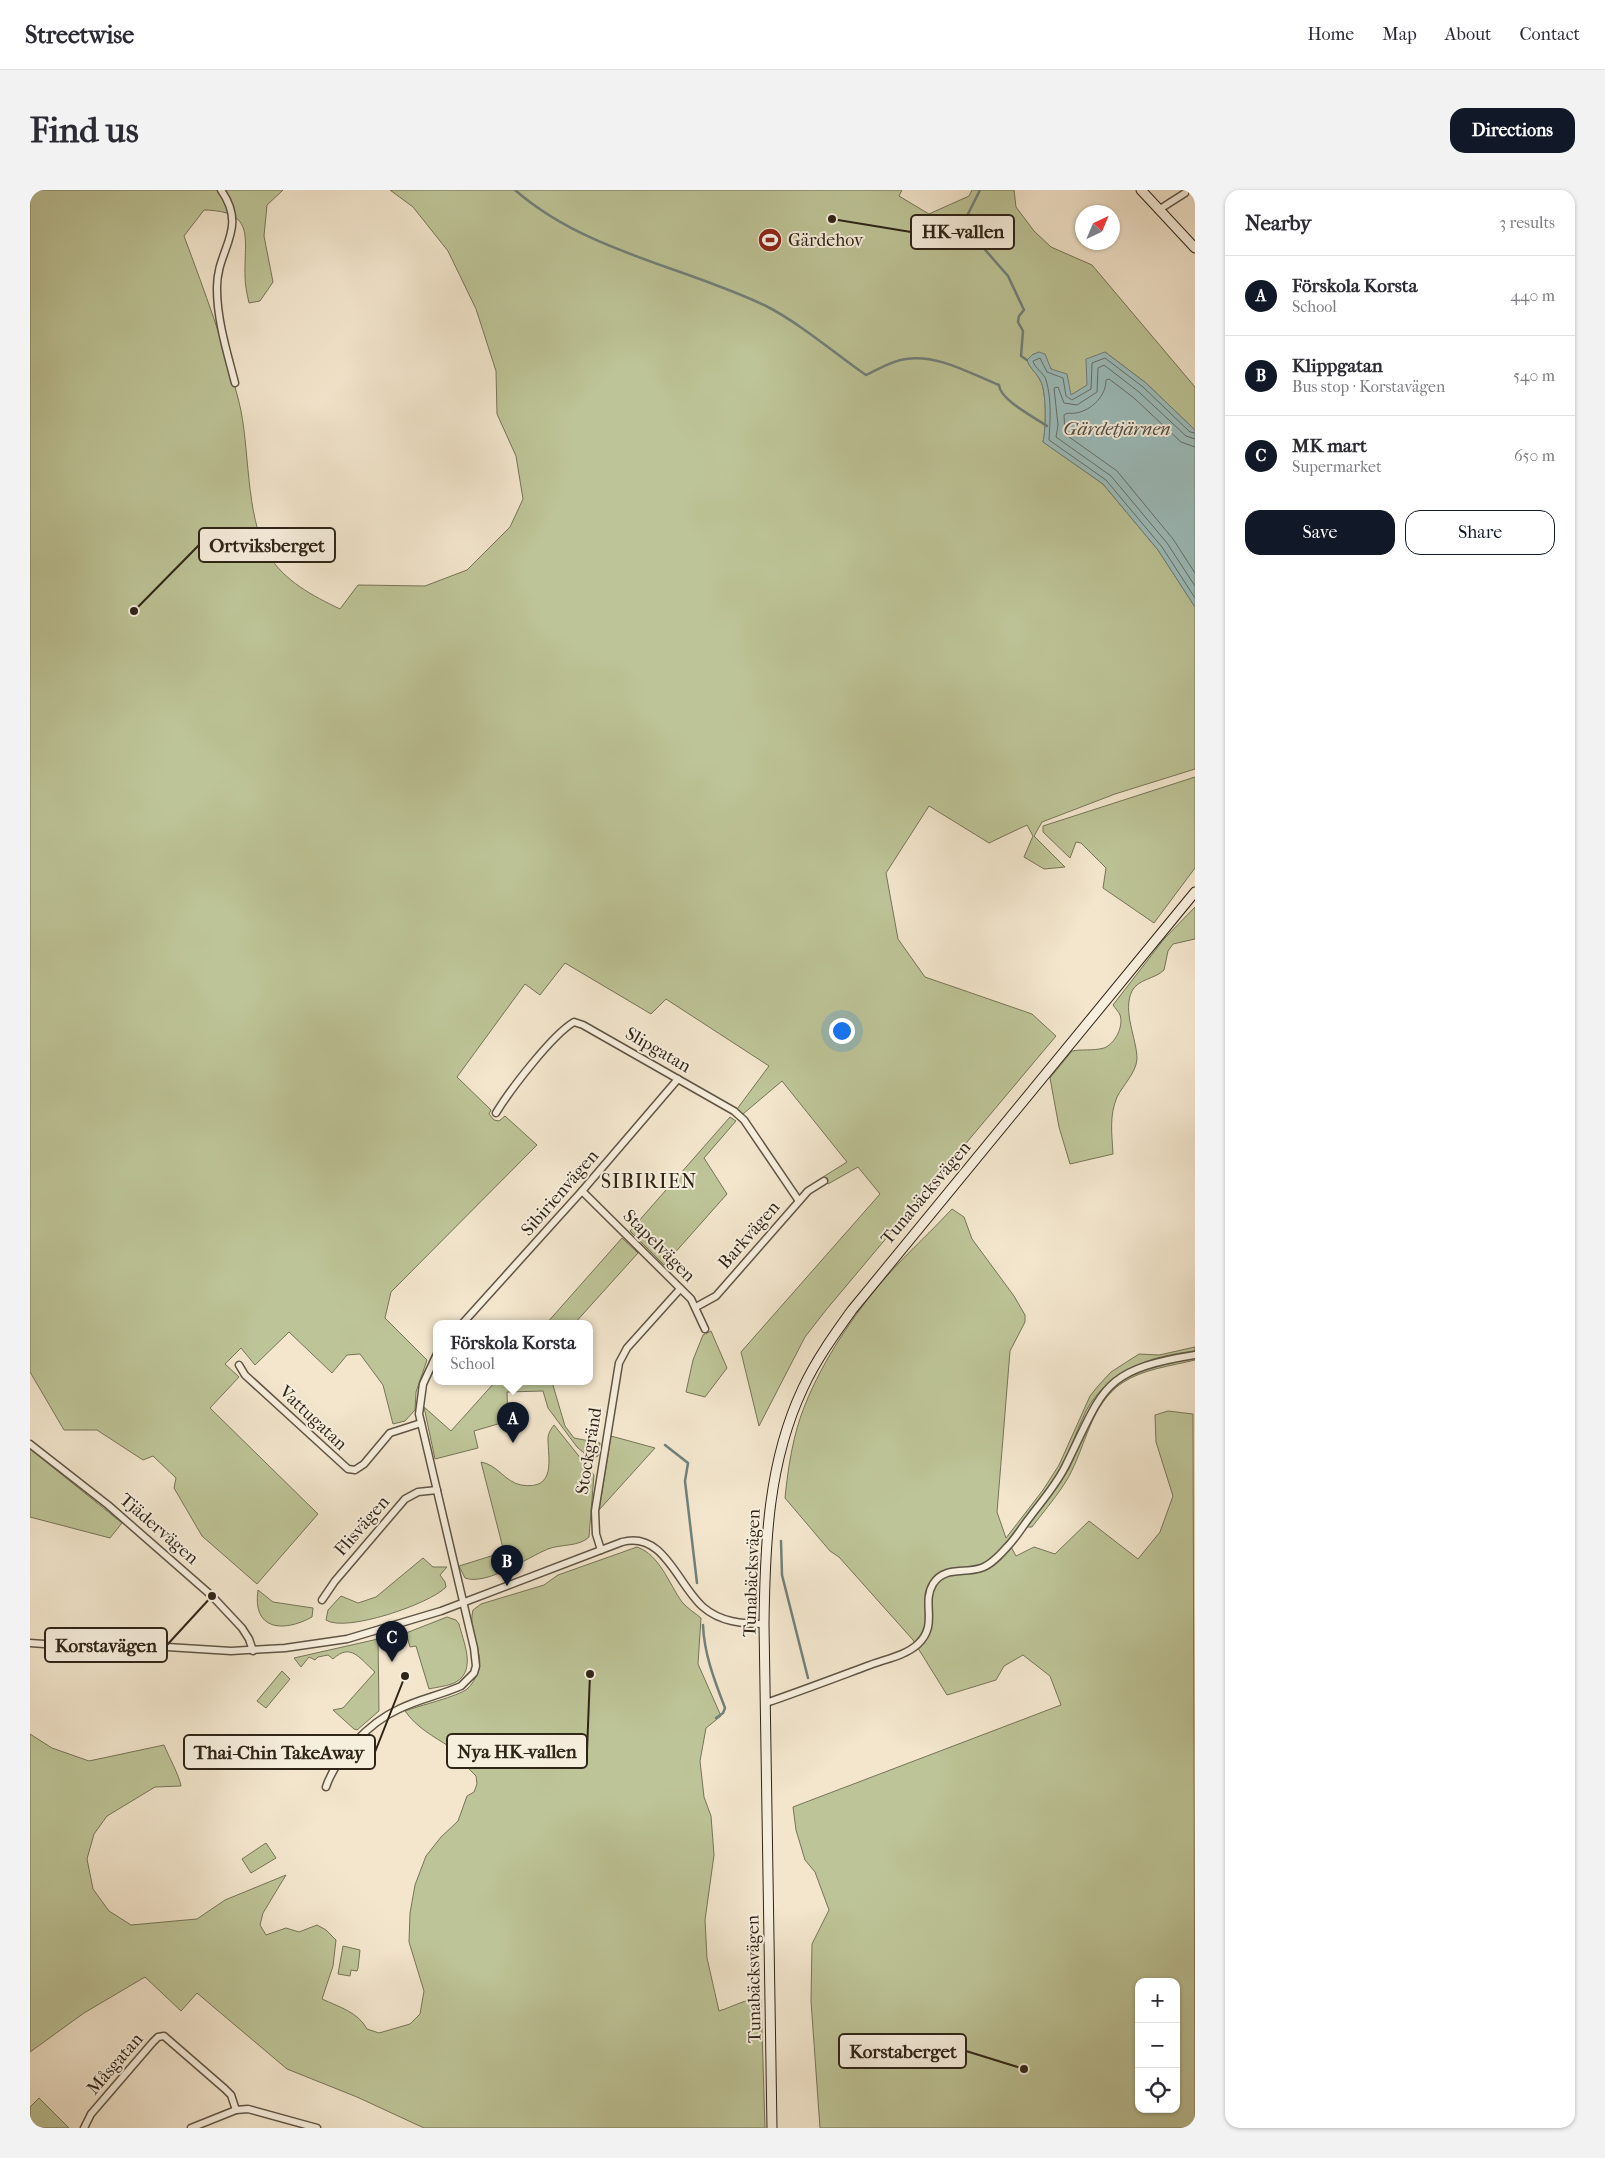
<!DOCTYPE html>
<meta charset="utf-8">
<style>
:root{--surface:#fff;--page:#f2f2f3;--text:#2b2b33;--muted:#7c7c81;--line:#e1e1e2;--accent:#111827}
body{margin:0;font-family:"IM FELL French Canon",serif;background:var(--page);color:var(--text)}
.controls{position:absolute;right:15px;bottom:15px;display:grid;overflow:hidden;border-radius:10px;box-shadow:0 1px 4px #0004}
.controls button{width:45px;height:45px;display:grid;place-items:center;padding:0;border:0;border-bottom:1px solid var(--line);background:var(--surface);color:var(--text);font:25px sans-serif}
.compass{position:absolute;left:1045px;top:15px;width:45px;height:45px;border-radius:50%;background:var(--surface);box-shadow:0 1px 4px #0004;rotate:44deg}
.you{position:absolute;left:811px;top:840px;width:18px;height:18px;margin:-12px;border:4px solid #fff;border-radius:50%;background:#1a73e8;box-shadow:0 0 0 8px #1a73e833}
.badge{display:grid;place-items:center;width:32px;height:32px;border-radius:50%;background:var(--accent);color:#fff;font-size:16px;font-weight:700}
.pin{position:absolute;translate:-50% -41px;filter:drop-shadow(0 1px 2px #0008)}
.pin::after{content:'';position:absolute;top:26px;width:18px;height:15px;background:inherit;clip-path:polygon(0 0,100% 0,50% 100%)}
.popup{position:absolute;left:403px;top:1130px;width:160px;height:65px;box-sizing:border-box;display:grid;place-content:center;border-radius:10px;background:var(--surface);filter:drop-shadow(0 1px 4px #0005);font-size:16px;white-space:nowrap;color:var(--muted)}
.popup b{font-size:19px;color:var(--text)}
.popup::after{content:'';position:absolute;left:50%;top:100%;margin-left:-10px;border:10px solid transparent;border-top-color:var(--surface)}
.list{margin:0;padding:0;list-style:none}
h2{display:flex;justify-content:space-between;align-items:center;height:65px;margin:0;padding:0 20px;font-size:21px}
h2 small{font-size:16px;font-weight:400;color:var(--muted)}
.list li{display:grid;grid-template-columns:32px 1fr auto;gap:15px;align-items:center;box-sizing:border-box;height:80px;padding:0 20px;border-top:1px solid var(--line)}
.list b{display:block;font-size:19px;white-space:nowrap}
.list p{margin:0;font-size:16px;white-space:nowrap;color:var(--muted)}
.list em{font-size:16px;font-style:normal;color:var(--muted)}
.actions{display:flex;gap:10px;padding:15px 20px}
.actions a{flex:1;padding:11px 0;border:1px solid var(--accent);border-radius:15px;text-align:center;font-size:18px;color:var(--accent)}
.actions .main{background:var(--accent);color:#fff}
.icon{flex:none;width:28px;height:28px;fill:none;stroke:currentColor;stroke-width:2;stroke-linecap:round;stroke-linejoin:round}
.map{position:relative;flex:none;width:1165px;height:1938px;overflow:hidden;border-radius:15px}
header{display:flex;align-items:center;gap:30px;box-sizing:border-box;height:70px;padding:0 25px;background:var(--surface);border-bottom:1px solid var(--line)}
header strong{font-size:24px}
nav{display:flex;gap:28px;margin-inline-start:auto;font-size:18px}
.intro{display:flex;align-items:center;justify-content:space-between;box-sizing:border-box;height:120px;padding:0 30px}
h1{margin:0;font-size:35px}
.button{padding:12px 22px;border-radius:15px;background:var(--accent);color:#fff;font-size:18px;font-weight:700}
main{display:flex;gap:30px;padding:0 30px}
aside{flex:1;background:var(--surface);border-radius:15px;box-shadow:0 1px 4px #0004}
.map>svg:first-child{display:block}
</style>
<header>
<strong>Streetwise</strong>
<nav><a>Home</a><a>Map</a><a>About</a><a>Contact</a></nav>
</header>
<div class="intro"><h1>Find us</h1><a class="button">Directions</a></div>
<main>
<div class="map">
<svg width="1165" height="1938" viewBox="0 0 1165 1938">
<rect width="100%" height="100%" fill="#f3e6cd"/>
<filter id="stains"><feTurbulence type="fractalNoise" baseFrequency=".004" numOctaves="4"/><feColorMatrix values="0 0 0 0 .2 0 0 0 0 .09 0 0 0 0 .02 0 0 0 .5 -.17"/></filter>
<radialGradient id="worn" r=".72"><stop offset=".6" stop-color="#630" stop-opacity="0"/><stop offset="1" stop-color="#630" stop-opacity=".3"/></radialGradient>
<g fill="#bdc497" stroke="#767458" fill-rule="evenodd">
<path d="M0,0h253l-16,15 -3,31 9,46 -13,19 -11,2c-2,-9 -4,-18 -4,-27 -1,-38 11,-65 -41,-66l-20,26c20,54 41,110 55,166 11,43 6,114 29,152 16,27 45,42 72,55l18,-24 67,1 42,-16 43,-43 13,-28 -7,-43 -19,-42 -1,-43 -20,-62 -28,-58 -35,-44 -23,-17h512l-3,6 30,18 40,-18 3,-6h42l2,17 18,24 17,16 41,18 103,122v43l-49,-47 -41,-31 -17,33 -17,10 -32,-43 -7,3 -5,5c3,9 9,12 13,20 7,11 6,50 3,62l60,42 55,66 37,57v162l-80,25 -73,28 -8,14 31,31 -21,2 -20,-12 9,-21 -6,-11 -38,18 -60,-37 -43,67 12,66 27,38 107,37 24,22 -230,274 -21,27 -46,89 -18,-74 139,-158 -22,-27 -30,17 -5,-7 24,-15 -65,-81 -39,33 -6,-5 32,-43 -103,-67 -15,15 -86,-51 -25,32 -15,-11 -68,93 34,33 -2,4 5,6 5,1 6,-5 32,29 -146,147 -6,26 42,42 -11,32 -1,18 -10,11 -12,3 -10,-39 -23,-31 -13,1 -15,18 -43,-41 -34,33 -14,-17 -16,16 14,13 -29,31 108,106 -61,70 -55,-48 -28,-48 2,-10 -23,-22 -10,4 -46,-30h-33l-34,-58z"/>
<path d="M1165,587v91l-41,55 -51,-35 3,-20 -25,-25 -5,-1 -6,16 -27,-26v-6z"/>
<path d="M1165,717v32l-22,5 -5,7 -4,19c-9,9 -26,9 -32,21 -10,20 5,48 5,68 -1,14 -14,26 -20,38 -8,19 -5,37 -4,57l-43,10 -11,-37 -9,-49 22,-27c10,-2 21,0 32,-3 11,-4 20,-22 16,-33 -1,-3 -5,-7 -7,-10l51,-66z"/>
<path d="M700,927l6,4 -32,37 23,36 -63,71 -34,-34z"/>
<path d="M922,1019l12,8 8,22 42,57 11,19v7l-15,29 -13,161 9,26 37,-48 16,-25 31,-69 8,-10 13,-14 28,-18 20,1 36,-8v4c-44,5 -86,18 -109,60 -9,18 -15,38 -25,56 -14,27 -35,50 -53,74l8,15 18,-9 21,7 34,-33 49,38 22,-27 13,-36 -17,-54 -1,-27 13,-4 25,3 2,714h-375l-9,-127 1,-57 17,-34 -14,-38 -10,-12 -9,-30 -3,-23 268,-102 -11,-29 -27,-21 -19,11 -8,14 -49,15 -34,-55 -74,-83 -9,-6 -45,-53c3,-30 8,-64 20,-93 18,-45 49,-91 81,-128 21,-24 45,-45 66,-68zM1109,1792h37v127h-37z"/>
<path d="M592,1048l16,15 -64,71h-28z"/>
<path d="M681,1141l16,37 -22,29 -19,-5 7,-32 10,-25z"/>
<path d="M1165,1167v3c-24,6 -52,9 -73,23 -32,22 -36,63 -54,95 -10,17 -24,33 -36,49h-5l42,-58 25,-55 14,-23 24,-18z"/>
<path d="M465,1192h57l13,44 9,12 26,5 -2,13 -7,3 -14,-12 -29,-39 -5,-17 -36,1 1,29 -34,10 4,17 -43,11 -11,-52 27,24z"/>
<path d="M524,1235l40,50 -5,62c-10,10 -29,7 -41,12 -20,8 -61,37 -83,29l-6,-12 45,-14 -23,-90c17,3 24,20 40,23 36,6 27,-27 27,-46 0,-6 3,-10 6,-14z"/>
<path d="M581,1246l44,12 -56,62z"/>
<path d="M0,1259l92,74 -12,15 -80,-21z"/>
<path d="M607,1357c23,8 32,37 45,55 5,6 13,11 19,16l-3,46 23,52 -15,12 -6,33 4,36 7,19 3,39 -9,65 2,38 12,53c16,-5 25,-12 42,-12l4,129h-341l-67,-31 -70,-28 -90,-76 -16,18 -36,-34 -61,36 -54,39v-318l22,14 37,13 75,-16c5,12 15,30 17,41l-26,1 -48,29 -13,18 -7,25 6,30 16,22 22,14 66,-6 28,-19 61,-25 -23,38 -3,12 6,10 20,-7 13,4 18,-7 9,5 10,10 -3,26 -11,33c17,8 36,13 45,30l12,4 31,-9 10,-10 4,-23 -15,-49 1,-29 5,-28 11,-29 15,-19 17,-16 9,-25 7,-4 3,-8 -1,-8 -24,-24 -2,-5c-17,-11 -33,-19 -45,-36 13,-5 54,-15 62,-22 9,-8 15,-23 12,-34 -3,-16 -10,-30 -6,-45l8,-6 63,-19 14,-10z"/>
<path d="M393,1368l10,9h14l-7,8 5,7 1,5c-16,17 -101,46 -120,33l2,-10 13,-14 17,7 18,-6z"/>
<path d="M228,1400l15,12 40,6 -1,9c-29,16 -60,13 -54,-27z"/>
<path d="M417,1427l9,3 3,4c4,17 18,46 -3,58 -7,4 -19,5 -27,7l-13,-43 -6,1 -4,-14z"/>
<path d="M348,1449l1,72 -22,19 -3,-1 -21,-19 10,-2 32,-36c-15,-13 -24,-30 -42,-13l-5,-4 -10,2 -3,3 -6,-3 -8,10 -7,-9z"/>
<path d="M252,1481l8,8 -24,29 -9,-7z"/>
<path d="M236,1653l10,15 -25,15 -9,-14z"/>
<path d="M313,1756l17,4 -2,18 -1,3 -6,-1 -1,6 -12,-2z"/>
<path d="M9,1908l30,30h-39v-21z"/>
</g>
<path fill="#9dbebd" stroke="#71807b" d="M1009,162l6,2 6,15 16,5 4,21 16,-10 -1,-26 19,-7 41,31 49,47v177l-37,-57 -55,-66 -60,-42c3,-12 4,-51 -3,-62 -4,-8 -10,-11 -13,-20l5,-5z"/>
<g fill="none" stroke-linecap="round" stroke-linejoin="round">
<g stroke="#66716a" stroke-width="1">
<path d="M1165,243l-5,-1 -47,-45 -38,-29 -13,5 -1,26 -19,11 -6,-4 -3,-18 -16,-6 -7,-14 -7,3c2,8 11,12 13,19 6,20 4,41 3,60l57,40 56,67 33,51"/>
<path d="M1165,249l-9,-3 -47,-44 -35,-27 -6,3 -1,24 -20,13 -13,-2 -6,-16 -4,1 4,37 -2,12 55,39 56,67 28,43"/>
<path d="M1165,257l-14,-5 -47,-44 -25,-19 -3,1c0,16 -14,30 -30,33 -5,1 -8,-1 -12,2l1,19 52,37 56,68 22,34"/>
</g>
<g stroke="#71807b" stroke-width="2.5">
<path d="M485,0c71,62 168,76 251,116 32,16 70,48 100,69 13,-6 27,-15 40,-16 32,-5 65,15 93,26 1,15 35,32 48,41"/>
<path d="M950,0l-14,28 1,11 41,47 16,34 -5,6 -1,6 5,9 -2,25 6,4"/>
<path d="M635,1255l23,18 -3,18 12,102"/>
<path d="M751,1351l1,34 26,103"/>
<path d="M673,1435c1,29 12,57 22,83l-2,5 -7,5"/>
</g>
<g stroke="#605445" stroke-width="9">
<g id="street">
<path d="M191,0c28,40 -5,59 -4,99 0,31 10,63 18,94"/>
<path d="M1130,19l25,-16"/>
<path d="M466,923c14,-23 56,-78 78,-91l9,3 151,86 10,9 55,81"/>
<path d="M552,1001l109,108 14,30"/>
<path d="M666,1117l20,-11 92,-105 16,-10"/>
<path d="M432,1134l120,-133 96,-112"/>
<path d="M209,1175l6,10 103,94 7,1 9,-6 26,-31 31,-10"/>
<path d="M0,1254l78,61 104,91 30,32 7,11 4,12"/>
<path d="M571,1360l-5,-16 -1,-23 24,-148 8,-15 53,-59"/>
<path d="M292,1410l13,-19 70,-82 13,-7 19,-2"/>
<path d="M0,1453l56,4 49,-2 96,6 54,-3 62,-9 94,-28 181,-69c42,-11 55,42 81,65 17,15 40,17 61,17"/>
<path d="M736,1513c35,-12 69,-25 104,-38 15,-6 35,-9 48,-21 21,-20 3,-40 15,-60 11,-18 31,-10 48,-16 10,-3 19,-13 26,-21 9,-9 15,-20 23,-30 12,-16 26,-32 35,-50 39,-78 35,-97 130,-112"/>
<path d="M296,1597c10,-30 44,-65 73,-78 20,-10 42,-14 62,-23l13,-13 2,-7 -2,-18 -55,-234 4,-30 14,-30"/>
<path d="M54,1938l7,-14 62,-72 5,-5 6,-1 61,53 6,6 5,15"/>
<path d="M161,1938l45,-18 12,-1 69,19"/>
</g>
</g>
<g stroke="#2f2418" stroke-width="11">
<g id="secondary">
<path d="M1111,0l54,58"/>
<path d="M742,1938l-8,-504c1,-81 4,-162 39,-236 13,-28 31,-53 49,-78l343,-418"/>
</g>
</g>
<use href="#street" stroke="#f7efde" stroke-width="6"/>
<use href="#secondary" stroke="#f7efde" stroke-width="9"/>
</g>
<defs>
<g id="stadium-disc" transform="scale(1.25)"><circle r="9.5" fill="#8f2418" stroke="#f7efde"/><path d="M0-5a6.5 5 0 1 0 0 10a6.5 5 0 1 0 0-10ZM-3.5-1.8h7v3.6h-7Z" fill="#fff"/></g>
</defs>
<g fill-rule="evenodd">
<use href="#stadium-disc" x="740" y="50"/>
</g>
<g text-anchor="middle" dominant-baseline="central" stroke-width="4" stroke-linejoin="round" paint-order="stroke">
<g font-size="18" fill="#2f2418" stroke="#f7efde" text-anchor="start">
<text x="758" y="50">Gärdehov</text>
</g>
<g font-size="18" fill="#2f2418" stroke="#f7efde">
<text transform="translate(628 860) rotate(30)">Slipgatan</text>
<text transform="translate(530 1003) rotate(-49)">Sibirienvägen</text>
<text transform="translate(896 1003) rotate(-50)">Tunabäcksvägen</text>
<text transform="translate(719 1045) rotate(-49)">Barkvägen</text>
<text transform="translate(629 1056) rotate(45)">Stapelvägen</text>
<text transform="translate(283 1228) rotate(43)">Vattugatan</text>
<text transform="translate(559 1261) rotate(-81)">Stockgränd</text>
<text transform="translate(332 1336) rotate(-49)">Flisvägen</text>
<text transform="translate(129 1339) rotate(41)">Tjädervägen</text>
<text transform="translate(722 1383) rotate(-88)">Tunabäcksvägen</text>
<text transform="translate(724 1789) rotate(-91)">Tunabäcksvägen</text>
<text transform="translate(85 1874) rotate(-49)">Måsgatan</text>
</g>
<g font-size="19" font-style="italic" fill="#50524a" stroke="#f7efde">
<text x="1087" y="239">Gärdetjärnen</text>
</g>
<g font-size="20" letter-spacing="1" fill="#2f2418" stroke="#f7efde">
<text x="619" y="991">SIBIRIEN</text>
</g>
</g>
<path fill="none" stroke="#2f2418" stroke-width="2" d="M802 29L881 42M104 421L169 355M182 1406L137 1455M560 1484L557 1561M375 1486L345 1562M994 1879L936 1861"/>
<g fill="#2f2418" stroke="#f7efde" stroke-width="2">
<circle cx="802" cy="29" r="5"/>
<circle cx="104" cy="421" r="5"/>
<circle cx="182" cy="1406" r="5"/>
<circle cx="560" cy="1484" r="5"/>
<circle cx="375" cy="1486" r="5"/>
<circle cx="994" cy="1879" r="5"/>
</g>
<g fill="#f7efde" stroke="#2f2418" stroke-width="2">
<rect x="881" y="25" width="103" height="34" rx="5"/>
<rect x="169" y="338" width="136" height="34" rx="5"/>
<rect x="15" y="1438" width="122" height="34" rx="5"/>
<rect x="417" y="1544" width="140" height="34" rx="5"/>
<rect x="154" y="1545" width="191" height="34" rx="5"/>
<rect x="809" y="1844" width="127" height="34" rx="5"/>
</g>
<g font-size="19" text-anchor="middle" font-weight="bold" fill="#2f2418">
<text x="933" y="48">HK-vallen</text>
<text x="237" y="362">Ortviksberget</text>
<text x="76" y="1462">Korstavägen</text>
<text x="487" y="1568">Nya HK-vallen</text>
<text x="249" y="1569">Thai-Chin TakeAway</text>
<text x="873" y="1868">Korstaberget</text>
</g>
<rect width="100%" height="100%" filter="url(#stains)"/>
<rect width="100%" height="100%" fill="url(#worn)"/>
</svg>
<div class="controls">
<button>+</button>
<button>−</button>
<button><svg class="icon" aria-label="locate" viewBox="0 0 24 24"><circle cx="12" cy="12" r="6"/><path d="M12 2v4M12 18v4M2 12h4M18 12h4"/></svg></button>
</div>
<svg class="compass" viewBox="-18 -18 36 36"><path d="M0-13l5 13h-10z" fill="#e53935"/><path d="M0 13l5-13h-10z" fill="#7c7c81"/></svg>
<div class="you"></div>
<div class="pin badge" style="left:483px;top:1253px">A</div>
<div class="popup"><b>Förskola Korsta</b>School</div>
<div class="pin badge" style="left:477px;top:1396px">B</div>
<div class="pin badge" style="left:362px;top:1472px">C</div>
</div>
<aside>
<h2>Nearby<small>3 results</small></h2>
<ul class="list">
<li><span class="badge">A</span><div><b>Förskola Korsta</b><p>School</p></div><em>440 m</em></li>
<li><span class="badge">B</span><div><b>Klippgatan</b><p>Bus stop · Korstavägen</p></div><em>540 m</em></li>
<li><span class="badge">C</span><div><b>MK mart</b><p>Supermarket</p></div><em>650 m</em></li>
</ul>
<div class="actions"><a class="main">Save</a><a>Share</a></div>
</aside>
</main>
